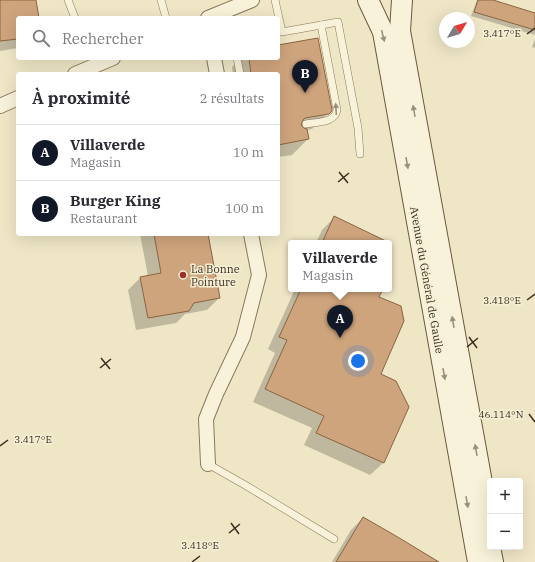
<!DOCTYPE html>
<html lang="fr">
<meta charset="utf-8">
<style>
:root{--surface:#fff;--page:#f7f7f7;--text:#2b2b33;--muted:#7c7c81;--line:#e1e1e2;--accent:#111827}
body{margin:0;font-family:"IBM Plex Serif",serif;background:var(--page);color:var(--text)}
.controls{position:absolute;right:12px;bottom:12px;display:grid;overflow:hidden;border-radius:4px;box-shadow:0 4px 16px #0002}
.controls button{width:36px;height:36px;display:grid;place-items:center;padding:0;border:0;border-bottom:1px solid var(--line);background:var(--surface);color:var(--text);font:20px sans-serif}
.compass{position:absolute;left:439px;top:12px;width:36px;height:36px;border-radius:50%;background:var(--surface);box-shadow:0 4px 16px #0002;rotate:52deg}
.you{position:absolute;left:358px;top:361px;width:14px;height:14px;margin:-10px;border:3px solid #fff;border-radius:50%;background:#1a73e8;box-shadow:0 0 0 6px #1a73e833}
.badge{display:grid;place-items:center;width:26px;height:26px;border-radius:50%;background:var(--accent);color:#fff;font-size:13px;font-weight:700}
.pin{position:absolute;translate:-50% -33px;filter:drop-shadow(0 1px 2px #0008)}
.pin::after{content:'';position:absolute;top:21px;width:14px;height:12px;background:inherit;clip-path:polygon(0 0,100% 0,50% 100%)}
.popup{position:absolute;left:288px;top:240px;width:104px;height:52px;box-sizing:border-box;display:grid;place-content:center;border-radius:4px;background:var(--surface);filter:drop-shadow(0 1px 3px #0005);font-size:13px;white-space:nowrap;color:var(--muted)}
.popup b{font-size:15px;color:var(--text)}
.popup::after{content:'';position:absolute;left:50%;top:100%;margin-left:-8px;border:8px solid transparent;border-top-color:var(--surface)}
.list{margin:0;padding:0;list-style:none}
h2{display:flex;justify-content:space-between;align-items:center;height:52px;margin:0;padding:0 16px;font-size:17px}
h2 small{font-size:13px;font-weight:400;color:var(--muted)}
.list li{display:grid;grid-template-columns:26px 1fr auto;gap:12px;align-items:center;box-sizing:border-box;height:56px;padding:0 16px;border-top:1px solid var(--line)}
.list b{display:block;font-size:15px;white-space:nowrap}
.list p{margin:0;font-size:13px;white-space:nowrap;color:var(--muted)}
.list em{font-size:13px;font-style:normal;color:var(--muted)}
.icon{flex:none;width:22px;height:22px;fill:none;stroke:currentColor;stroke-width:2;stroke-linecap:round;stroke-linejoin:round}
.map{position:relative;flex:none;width:535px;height:562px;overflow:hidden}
.search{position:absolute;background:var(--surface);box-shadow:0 4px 16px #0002;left:16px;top:16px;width:264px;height:44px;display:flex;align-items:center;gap:10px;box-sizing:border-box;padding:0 14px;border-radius:4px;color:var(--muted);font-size:15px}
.panel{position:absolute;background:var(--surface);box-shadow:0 4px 16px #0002;left:16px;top:72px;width:264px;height:164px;border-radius:4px}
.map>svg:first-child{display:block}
</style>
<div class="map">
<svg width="535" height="562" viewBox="0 0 535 562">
<rect width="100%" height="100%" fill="#efe6c6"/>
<g fill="#0003">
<path d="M0,0h35l3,18h-20v30l-18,3z"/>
<path d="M477,0h12l46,14v21l-64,-19z"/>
<path d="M535,39v9l-3,-1z"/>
<path d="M278,46l50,67 -16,16 -6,1 2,9 -16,16 -14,2v-83h-45l-1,-7 9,-9h37z"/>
<path d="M334,218l54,25h-72l6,-13z"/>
<path d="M140,234h67l12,64 -12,12 -22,4 -9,9 -40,7 -8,-40 13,-13 7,-1z"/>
<path d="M295,289h87l-4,8 1,77 29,33 -25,56 -13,12 -66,-30 8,-17 -59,-26 22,-49 -7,-4z"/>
<path d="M363,518l54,44h-85l19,-32z"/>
</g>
<g fill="#cea47c" stroke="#8b6441">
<path d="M0,0h36l3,18h-21v21l-18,2z"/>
<path d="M478,0h15l42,13v17l-61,-18z"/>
<path d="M318,38l14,72 -1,2 -2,2 -24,4 -2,2 -2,5 3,3 3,1 2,10 -31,6v-71h-27l-2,-16h29v-13z"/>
<path d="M334,216l56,27h-68z"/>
<path d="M154,234h54l12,64 -26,5 -5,8 -41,7 -8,-41 21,-4z"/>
<path d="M301,289h82l-4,8 22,9 3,15 -23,53 15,7 13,26 -25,56 -68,-30 8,-17 -59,-27 22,-49 -8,-3z"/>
<path d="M363,517l33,19 43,26h-103z"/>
</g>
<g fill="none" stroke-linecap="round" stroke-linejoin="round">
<g stroke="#8b785b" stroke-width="8">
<g id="service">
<path d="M68,0l7,18"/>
<path d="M161,0l5,18"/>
<path d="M275,0l7,32 56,-10 20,106 2,26"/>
<path d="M237,58l3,16"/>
<path d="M306,124c11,-2 29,-1 31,-14l-16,-85"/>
<path d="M208,464l37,21 89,54"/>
</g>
</g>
<g stroke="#8b785b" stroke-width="16">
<g id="minor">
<path d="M208,18l44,-18"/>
<path d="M214,58l3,16"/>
<path d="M75,74l38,-16"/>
<path d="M0,106l18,-8"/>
<path d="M208,464l-2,-45 10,-25 27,-57 16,-62 -8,-41"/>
</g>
</g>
<g stroke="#6d593e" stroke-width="22">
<g id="secondary">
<path d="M368,0l15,32 95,530"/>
<path d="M402,0l-2,31 81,446 9,66"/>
<path d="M490,547l3,15"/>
</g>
</g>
<use href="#service" stroke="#f9f2da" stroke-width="7"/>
<use href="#minor" stroke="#f9f2da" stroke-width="14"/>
<use href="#secondary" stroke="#f9f2da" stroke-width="20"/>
</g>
<defs><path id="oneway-solid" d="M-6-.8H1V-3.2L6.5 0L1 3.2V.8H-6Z"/></defs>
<g fill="#9a907c">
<use href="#oneway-solid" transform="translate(383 36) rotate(76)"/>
<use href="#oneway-solid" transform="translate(336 109) rotate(-93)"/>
<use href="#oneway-solid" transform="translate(414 111) rotate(-100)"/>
<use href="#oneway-solid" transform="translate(407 163) rotate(80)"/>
<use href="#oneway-solid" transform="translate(453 322) rotate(-100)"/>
<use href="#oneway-solid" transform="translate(444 374) rotate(80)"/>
<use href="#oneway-solid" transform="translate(476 450) rotate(-100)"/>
<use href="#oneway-solid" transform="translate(467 502) rotate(80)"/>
</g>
<path fill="none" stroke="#3b2f1f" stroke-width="1.5" d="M527,34l8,-6M339,172l9,11M338,182l11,-9M527,300l8,-6M469,337l8,11M467,347l11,-9M101,358l9,11M100,368l11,-9M529,414l6,8M0,446l8,-6M231,523l8,11M229,533l11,-9M192,562l8,-6"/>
<circle fill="#9b322a" stroke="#f6efd6" stroke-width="1.5" cx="183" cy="275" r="4"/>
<g text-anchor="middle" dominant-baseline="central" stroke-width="3" stroke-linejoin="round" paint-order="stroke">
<g font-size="11" fill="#3b2f1f" stroke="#f6efd6" text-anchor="start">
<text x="191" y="269">La Bonne<tspan x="191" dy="13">Pointure</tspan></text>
</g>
<g font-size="11" fill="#3b2f1f" stroke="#f6efd6">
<text transform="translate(427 280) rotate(80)">Avenue du Général de Gaulle</text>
</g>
</g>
<g font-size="10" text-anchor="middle" fill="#3b2f1f" stroke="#f6efd6" stroke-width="3" stroke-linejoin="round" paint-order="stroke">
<text x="502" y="37">3.417°E</text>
<text x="502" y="304">3.418°E</text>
<text x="501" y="418">46.114°N</text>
<text x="33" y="443">3.417°E</text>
<text x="200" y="549">3.418°E</text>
</g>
</svg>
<div class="controls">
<button>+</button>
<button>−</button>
</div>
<svg class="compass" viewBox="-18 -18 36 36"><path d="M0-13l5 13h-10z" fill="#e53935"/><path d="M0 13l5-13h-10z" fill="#7c7c81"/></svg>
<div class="you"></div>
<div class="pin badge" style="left:340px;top:338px">A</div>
<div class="popup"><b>Villaverde</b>Magasin</div>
<div class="pin badge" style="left:305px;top:93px">B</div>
<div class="search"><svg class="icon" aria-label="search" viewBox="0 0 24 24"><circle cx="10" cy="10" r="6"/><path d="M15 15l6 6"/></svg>Rechercher</div>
<section class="panel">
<h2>À proximité<small>2 résultats</small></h2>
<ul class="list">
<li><span class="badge">A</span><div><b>Villaverde</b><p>Magasin</p></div><em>10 m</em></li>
<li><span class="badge">B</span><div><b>Burger King</b><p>Restaurant</p></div><em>100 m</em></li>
</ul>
</section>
</div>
